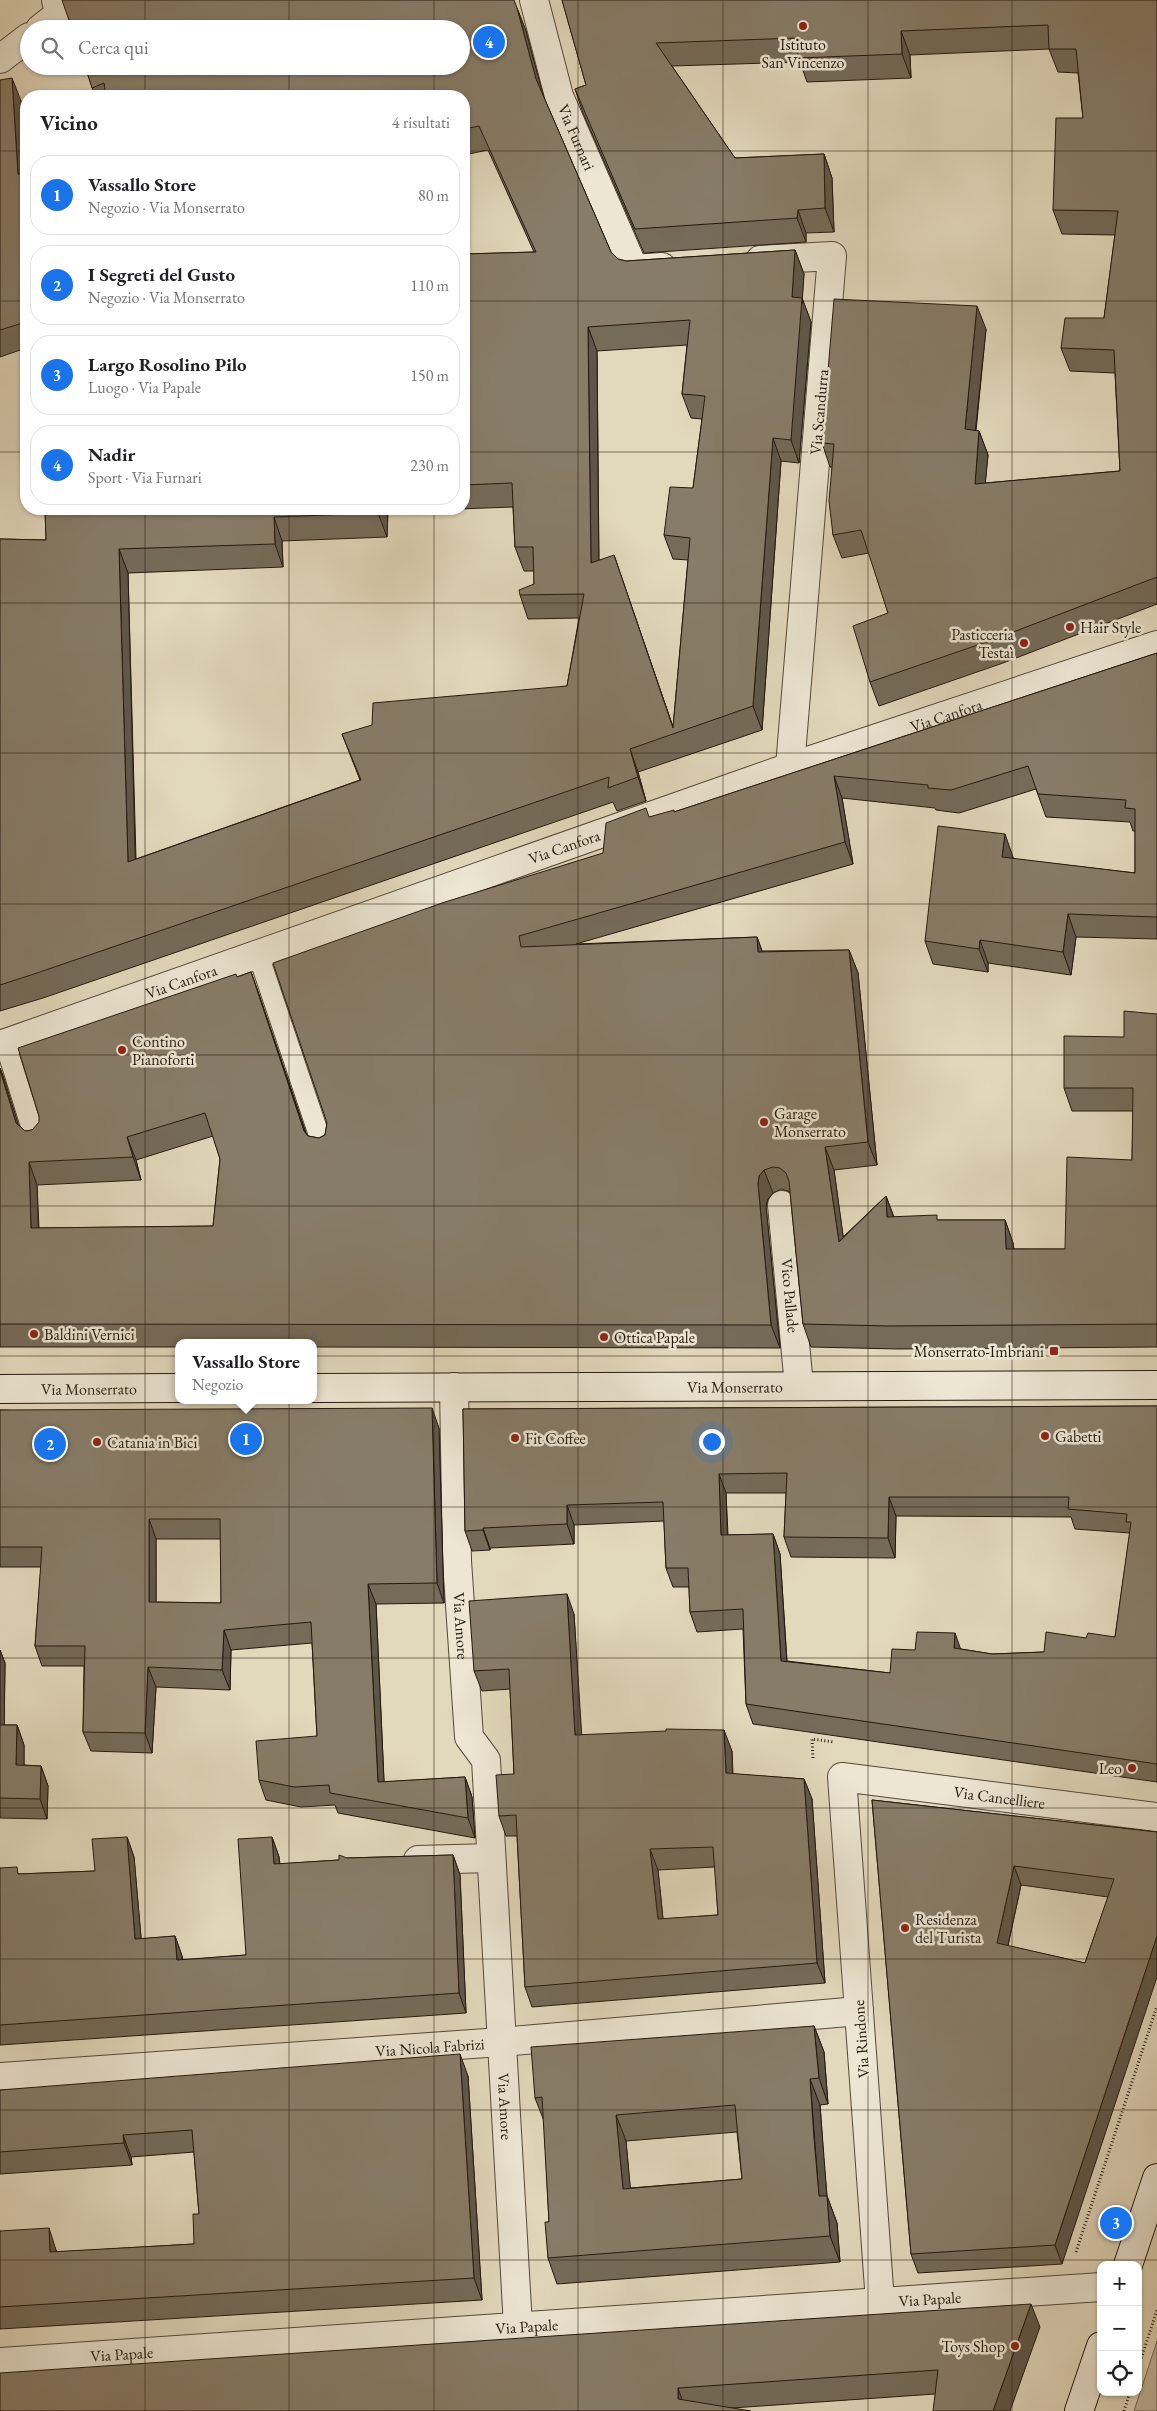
<!DOCTYPE html>
<html lang="it">
<meta charset="utf-8">
<style>
:root{--surface:#fff;--page:#f2f2f2;--text:#202124;--muted:#757577;--line:#e0e0e0;--accent:#1a73e8}
body{margin:0;font-family:"EB Garamond",serif;background:var(--page);color:var(--text)}
.controls{position:absolute;right:15px;bottom:15px;display:grid;overflow:hidden;border-radius:10px;box-shadow:0 1px 4px #0004}
.controls button{width:45px;height:45px;display:grid;place-items:center;padding:0;border:0;border-bottom:1px solid var(--line);background:var(--surface);color:var(--text);font:25px sans-serif}
.you{position:absolute;left:711px;top:1441px;width:18px;height:18px;margin:-12px;border:4px solid #fff;border-radius:50%;background:#1a73e8;box-shadow:0 0 0 8px #1a73e833}
.badge{display:grid;place-items:center;width:32px;height:32px;border-radius:50%;background:var(--accent);color:#fff;font-size:16px;font-weight:700}
.pin{position:absolute;translate:-50% -50%;border:2px solid #fff;box-shadow:0 1px 5px #0006}
.popup{position:absolute;left:175px;top:1339px;width:142px;height:65px;box-sizing:border-box;display:grid;place-content:center;border-radius:10px;background:var(--surface);filter:drop-shadow(0 1px 4px #0005);font-size:16px;white-space:nowrap;color:var(--muted)}
.popup b{font-size:19px;color:var(--text)}
.popup::after{content:'';position:absolute;left:50%;top:100%;margin-left:-10px;border:10px solid transparent;border-top-color:var(--surface)}
.list{margin:0;padding:0;list-style:none}
h2{display:flex;justify-content:space-between;align-items:center;height:65px;margin:0;padding:0 20px;font-size:21px}
h2 small{font-size:16px;font-weight:400;color:var(--muted)}
.list li{display:grid;grid-template-columns:32px 1fr auto;gap:15px;align-items:center;box-sizing:border-box;height:80px;margin:0 10px 10px;padding:0 10px;border:1px solid var(--line);border-radius:20px}
.list b{display:block;font-size:19px;white-space:nowrap}
.list p{margin:0;font-size:16px;white-space:nowrap;color:var(--muted)}
.list em{font-size:16px;font-style:normal;color:var(--muted)}
.icon{flex:none;width:28px;height:28px;fill:none;stroke:currentColor;stroke-width:2;stroke-linecap:round;stroke-linejoin:round}
.map{position:relative;flex:none;width:1157px;height:2411px;overflow:hidden}
.search{position:absolute;background:var(--surface);box-shadow:0 1px 4px #0004;left:20px;top:20px;width:450px;height:55px;display:flex;align-items:center;gap:12px;box-sizing:border-box;padding:0 18px;border-radius:28px;color:var(--muted);font-size:19px}
.panel{position:absolute;background:var(--surface);box-shadow:0 1px 4px #0004;left:20px;top:90px;width:450px;height:425px;border-radius:20px}
.map>svg:first-child{display:block}
</style>
<div class="map">
<svg width="1157" height="2411" viewBox="0 0 1157 2411">
<rect width="100%" height="100%" fill="#e2d8bc"/>
<filter id="stains"><feTurbulence type="fractalNoise" baseFrequency=".004" numOctaves="4"/><feColorMatrix values="0 0 0 0 .2 0 0 0 0 .09 0 0 0 0 .02 0 0 0 .5 -.17"/></filter>
<radialGradient id="worn" r=".72"><stop offset=".6" stop-color="#630" stop-opacity="0"/><stop offset="1" stop-color="#630" stop-opacity=".3"/></radialGradient>
<path fill="#c2b89e" stroke="#736856" d="M1157,2341v70h-23z"/>
<g fill="none" stroke-linecap="round" stroke-linejoin="round">
<g stroke="#54493a" stroke-width="22">
<g id="service">
<path d="M258,954l66,196"/>
<path d="M5,1043l31,99"/>
</g>
</g>
<g stroke="#54493a" stroke-width="30">
<g id="minor">
<path id="s1" d="M534,0l25,96 75,173 28,-2"/>
<path d="M40,29l19,-15 -3,-14"/>
<path d="M0,59l29,-22"/>
<path d="M760,260l72,-4 -42,511"/>
<path id="s2" d="M782,1205l17,181"/>
<path id="s3" d="M454,1387l3,174 12,176 17,23 32,567"/>
<path d="M418,1860l73,-2"/>
<path id="s4" d="M0,2077l501,-35 358,-31"/>
<path id="s5" d="M880,2302l-38,-525 315,40"/>
</g>
</g>
<g stroke="#54493a" stroke-width="30">
<g id="tertiary">
<path id="s6" d="M0,1045l790,-278 367,-122"/>
<path id="s7" d="M0,2362l1101,-75"/>
</g>
</g>
<g stroke="#24190e" stroke-width="30">
<g id="secondary">
<path id="s8" d="M314,1388l843,-3"/>
<path id="s9" d="M0,1389l178,-1"/>
<path d="M1128,2265l29,-87"/>
<path d="M1079,2411l22,-65"/>
</g>
</g>
<g stroke="#24190e" stroke-width="3" stroke-dasharray="1 2.5" stroke-linecap="butt">
<path d="M813,1758l-1,-19 22,3"/>
<path d="M1076,2252l81,-246"/>
<path d="M1138,2368l19,-58"/>
<path d="M1124,2411l6,-19"/>
</g>
<use href="#service" stroke="#ece6d3" stroke-width="20"/>
<use href="#minor" stroke="#ece6d3" stroke-width="28"/>
<use href="#tertiary" stroke="#ece6d3" stroke-width="28"/>
<use href="#secondary" stroke="#ece6d3" stroke-width="28"/>
</g>
<g fill="#746b59" stroke="#24190e" fill-rule="evenodd">
<path d="M562,0h595v604l-154,59 -124,43 -9,-24 18,-69 -19,-60 -27,5 -9,-23 -1,-68h-2l-8,-24 164,-114 -10,102h3l9,24 -3,28 135,-12 -5,-98 -45,-2 -9,-23 43,-30 11,-83 -53,-1 -9,-24 30,-92 -5,-45 -20,-1 -9,-23 -139,6 1,23 -104,4 -7,-20 -128,4 63,92 89,-4 8,24 2,54 -28,1v9l-162,11 -61,-140 -8,-24 11,-4z"/>
<path d="M517,8l9,23 16,62 69,159 7,7 8,2 169,-11 9,24 -2,24 9,24 -12,141 -18,-2 -19,269 -124,42 8,29 -29,10 -4,-9 -570,196 -43,13v-472l46,1 -1,-31h343l-1,28 -105,4 1,26 -155,6 8,286 224,-79 -18,-46 225,-48 12,-68 -51,1 -8,-24 14,-11v-13h-10l-9,-24 -2,-40 -55,2h6v-255l70,-2 -46,-102 -24,5v-59h-369l-10,-30zM687,345l-5,49 9,24 11,1 -9,69 -29,47 9,24 15,1 -15,167 -51,-148 -23,-19 -2,-209z"/>
<path d="M0,80l21,21 5,73v174l-26,9z"/>
<path d="M1157,653v286l-81,-2 -5,38 -83,-12v9l-55,-8 -8,-23 88,-84v2l122,14v-42h-2l-3,-9 -84,-5 -10,-28 -77,24 -23,-3 -1,-2 -93,-10 11,66 -277,80 181,-7 5,14 87,-1 9,23 19,192 -43,5 9,67 43,-41 8,21 45,3h66l8,23 1,6h51l67,-89 1,-49h-61l-8,-23 60,-51 33,-23v333l-259,2 -87,-2 -8,-23 -13,-132 -2,-1 -7,-2 -8,4 -5,6 -2,7 14,142 -466,-1v-4h-136v4h-178v-279l18,56 7,7 7,-1 205,-153 14,-5 55,161 2,3 11,2 6,-3 2,-12 276,-270 47,-36 24,-5zM213,1136l7,23 -7,67 -174,2 -2,-43 104,-5 -5,-20z"/>
<path d="M1157,1406v376l-404,-58 -7,-20 -3,-75 -46,3 -7,-20 -1,-25h-16l-7,-19 -2,-47 -90,4v19l-84,4v2l-18,1 -7,-20 -2,-122zM726,1493h60l-2,44 7,20 104,1 1,-42 175,1 4,12 55,4 -15,104 -29,1 -42,14 -52,2 -31,-5 -46,1 -25,23 -103,-12 -7,-107 -7,-20 -45,1z"/>
<path d="M0,1410l439,18 5,175 -68,1 8,178 81,-5 7,20 3,41 -137,-25 -3,-8 -34,2 -35,-7 -7,-20 58,-44 -5,-93 -81,7 -1,40 -74,-3 -4,66 -61,-2 -8,-19 1,-66h-42l-7,-20 6,-79h-41zM156,1539h65v64l-65,-1z"/>
<path d="M574,1614l7,121 151,16 1,23 71,5 8,20 13,184 -293,24 -7,-20 -8,-151h-11l-7,-20 15,-42 -4,-85 -28,2 -8,-20zM715,1867l3,48 -55,4 -5,-49z"/>
<path d="M0,1650l5,13 -1,62h13l7,20v20l17,1 7,20 -1,33 -47,-1z"/>
<path d="M872,1800l285,32 -95,432 -144,9 -7,-19zM1021,1885l87,12 -23,66 -77,-17z"/>
<path d="M127,1837l7,20 7,82 34,-3 7,20 1,4 63,-5 26,-118 7,20 1,7 59,-4 8,-2 106,-3 7,20 6,138 -466,32v-177l20,6 75,-3z"/>
<path d="M814,2026l10,26 4,52 -8,1 4,59 3,32 10,27 3,39 -283,22 -9,-26 1,-36 -5,-101 -9,-23zM737,2132l5,47 -112,9 -4,-47z"/>
<path d="M468,2076l14,224 -482,29v-98l56,19 1,2 137,-8 5,-30 -5,-62 -63,5 1,8 -132,9v-84z"/>
<path d="M1040,2327l-105,67 -203,14 -732,3z"/>
</g>
<g fill="#5e5749" stroke="#24190e">
<path d="M517,8l9,23 19,71 -9,-23z"/>
<path d="M901,31l9,24 1,23 -9,-24z"/>
<path d="M12,78l9,23 5,84 -8,-11z"/>
<path d="M824,154l8,24 2,54 -9,-24z"/>
<path d="M798,210l8,23v9l-9,-24z"/>
<path d="M795,250l9,24 -2,30v-6l9,24 -12,141 -8,-23 1,-143z"/>
<path d="M977,306l9,23 -13,124 -8,-24z"/>
<path d="M588,327l9,24 2,236 -8,-24z"/>
<path d="M979,431l9,24 -5,53 -8,-24z"/>
<path d="M773,438l8,23 -19,269 -9,-24z"/>
<path d="M378,509h10l-1,28 -9,-24z"/>
<path d="M274,517l8,24 1,26 -8,-23z"/>
<path d="M119,549l9,24 8,313 -8,-24z"/>
<path d="M614,555l8,24 53,154z"/>
<path d="M630,749l8,23 8,29 -8,-24z"/>
<path d="M834,776l8,22 11,66 -8,-22z"/>
<path d="M1005,834l8,23 -3,23 -8,-23z"/>
<path d="M1068,914l8,23 -5,38 -8,-23z"/>
<path d="M757,937l8,22 -7,-7z"/>
<path d="M980,940l8,23v9l-9,-23z"/>
<path d="M849,950l9,23 19,192 -9,-23z"/>
<path d="M251,972l8,22 54,160 -9,-23z"/>
<path d="M0,1068l4,10 21,68 -9,-23z"/>
<path d="M127,1137l9,23 5,20 -8,-23z"/>
<path d="M825,1147l9,23 13,94 -8,-22z"/>
<path d="M29,1162l8,23 2,66 -8,-23z"/>
<path d="M764,1170l9,23 -5,6 -2,7 14,142 -9,-23 -13,-141 1,-8z"/>
<path d="M886,1196l8,22 -7,-1z"/>
<path d="M1005,1220l8,23 1,29 -8,-23z"/>
<path d="M432,1408l7,20 5,175 -7,-20z"/>
<path d="M719,1474l7,19 2,61 -7,-19z"/>
<path d="M889,1497l7,19 -1,42 -7,-20z"/>
<path d="M567,1505l7,20v19l-7,-20z"/>
<path d="M149,1519l7,20v83l-7,-20z"/>
<path d="M483,1528l7,20v2l-7,-20z"/>
<path d="M773,1534l7,20 8,126 -7,-19z"/>
<path d="M368,1584l8,20 9,198 -7,-20z"/>
<path d="M567,1594l7,20 9,141 -8,-20z"/>
<path d="M224,1630l7,20 -1,40 -8,-20z"/>
<path d="M955,1633l7,20 -8,-5z"/>
<path d="M0,1650l5,13 -1,82 -4,-11z"/>
<path d="M148,1667l8,20 -4,66 -7,-20z"/>
<path d="M17,1725l7,20v40l-8,-20z"/>
<path d="M724,1730l8,21 1,42 -7,-20z"/>
<path d="M41,1766l7,20 -1,33 -7,-20z"/>
<path d="M465,1777l7,20 3,41 -7,-20z"/>
<path d="M804,1779l8,20 13,184 -8,-20z"/>
<path d="M127,1837l7,20 9,102 -8,-20z"/>
<path d="M272,1837l7,20 2,27 -7,-20z"/>
<path d="M650,1849l8,21 7,69 -7,-20z"/>
<path d="M453,1855l7,20 6,138 -7,-20z"/>
<path d="M1014,1866l7,19 -17,78 -7,-20z"/>
<path d="M175,1936l7,20 2,24 -7,-20z"/>
<path d="M1157,1936v41l-95,287 -7,-19z"/>
<path d="M814,2026l10,26 4,52 -9,-26z"/>
<path d="M460,2054l8,22 14,224 -8,-22z"/>
<path d="M810,2079l10,26 9,118 -10,-27z"/>
<path d="M616,2115l10,26 7,75 -10,-27z"/>
<path d="M123,2135l8,22 1,8 -8,-22z"/>
<path d="M827,2196l10,27 3,39 -10,-26z"/>
<path d="M49,2228l7,22 2,24 -8,-22z"/>
<path d="M1031,2304l9,23 -30,84h-17z"/>
<path d="M678,2388l8,23 -8,-12z"/>
</g>
<g fill="#877c68" stroke="#24190e" fill-rule="evenodd">
<path d="M62,0h452l3,8 19,71 75,173 7,7 8,2 169,-11 -3,47 10,1 -11,142 -18,-2 -20,268 -123,43 8,28 -30,11 1,-11 -575,197 -34,11v-446l46,1 -1,-31h333v4l-104,4 1,27 -156,5 9,313 233,-82 -19,-46 30,-9 1,-22 194,-17 17,-92 -64,1 -1,-5 15,-6 -1,-37h-18l-3,-64 -48,2v-231l72,-2 -57,-126 -15,3v-33h-358l-2,-13 -12,5 -7,-22h376v-37h-389zM690,320l-8,74 23,2 -12,92 -23,-1 -6,48 26,3 -17,190 -59,-173 -23,8 -3,-236z"/>
<path d="M562,0h595v577l-162,62 -125,43 -17,-56 35,-13 -27,-83 -28,5 -4,-34 5,-57 -12,-1 12,-144 143,7 -12,123 14,2 -4,53 145,-13 -6,-121 -53,-2 4,-30h39l14,-107 -65,-1 3,-92h27l-7,-69h-27l-1,-24 -147,6 1,23 -104,4 -1,-20 -141,5 79,115 89,-4 1,54 -27,2 -1,8 -162,11 -60,-140 11,-4z"/>
<path d="M12,78l6,96h8v148l-26,8v-250z"/>
<path d="M1157,653v264l-89,-3 -5,38 -83,-12 -1,9 -54,-8 13,-115 67,8 -3,23 133,16v-64l-10,-1 1,-8 -88,-6 -10,-28 -77,24 -23,-2v-3l-94,-9 11,66 -326,94 2,11 236,-10 1,15 91,-2 19,192 -43,5 14,95 47,-46 1,21 50,-2v5h68l1,29h59l2,-92 65,3 1,-72h-69v-52l60,1v-26l33,3v310l-268,2 -86,-2 -14,-143 -3,-8 -6,-5 -7,-1 -9,3 -5,6 -1,8 13,141 -771,-1v-254l16,53 9,8 7,-1 7,-8v-6l-21,-68 218,-74 1,3 14,-5 53,159 4,5 11,2 6,-3 2,-12 -54,-160 169,-60 161,-50 3,-30 40,-15 3,9 25,-7v2zM205,1113l15,46 -7,67 -182,2 -2,-66 104,-5 -6,-20z"/>
<path d="M1157,1406v358l-411,-60 -3,-95 -53,3 -2,-44h-22l-3,-66 -96,3v19l-84,4v2l-18,1 -2,-122zM787,1473l-3,64 104,1 1,-41h180l-1,12 59,5 -1,8h5l-16,115 -27,-4 -2,5 -40,-6 -2,20 -52,2 -38,-6 1,-15 -38,-1 -2,18 -23,-1 -2,24 -109,-12 -8,-127 -52,1 -2,-61z"/>
<path d="M432,1408l5,175 -69,1 10,198 87,-5 3,41 -138,-25 -1,-8 -35,2 -35,-7 -3,-39 61,-5 -6,-114 -87,8 -2,40 -74,-3 -3,66 -62,-1 2,-86h-50l7,-99h-42v-137zM149,1519h71l1,84 -72,-1z"/>
<path d="M567,1594l8,141 91,-4v-2l58,1 2,43 78,6 13,184 -292,24 -9,-172 -17,1 -3,-41 18,-1 -5,-105 -35,2 -5,-70zM713,1847l5,68 -60,4 -8,-70z"/>
<path d="M0,1725h17l-1,40 25,1 -1,33 -40,-1z"/>
<path d="M872,1800l285,32v104l-102,309 -144,9zM1014,1866l100,13 -29,84 -88,-20z"/>
<path d="M127,1837l8,102 40,-3 2,24 69,-5 -8,-116 34,-2 2,27 65,-4v-5l8,3 106,-3 6,138 -459,32v-157l17,-1 1,7 77,-3 -3,-32z"/>
<path d="M814,2026l5,52 -9,1 4,59 5,58h8l3,40 -282,22 -3,-36h4l-7,-125 -7,1 -4,-51zM735,2105l7,74 -119,10 -7,-74z"/>
<path d="M460,2054l14,224 -474,29v-76l49,-3 1,24 144,-8 -1,-30h6l-7,-84 -69,5 1,8 -124,9v-62z"/>
<path d="M1031,2304l-38,107h-60l5,-41 -260,18v11l73,12h-751v-38z"/>
</g>
<path fill="none" stroke="#24190e" stroke-width="1" stroke-opacity="0.55" d="M145,0v29M289,0v29M434,0v29M578,0v2411M723,0v2411M868,0v2411M1012,0v2411M145,66v30M289,66v30M434,66v30M0,151h26M464,151h693M0,301h26M464,301h693M0,452h26M464,452h693M145,509v1902M289,509v1902M434,509v1902M0,603h1157M0,753h1157M0,904h1157M0,1055h1157M0,1206h1157M0,1356h1157M0,1507h1157M0,1658h1157M0,1808h1157M0,1959h1157M0,2110h1157M0,2260h1157"/>
<g fill="#8f2418" stroke="#ece6d3" stroke-width="2">
<circle cx="803" cy="26" r="5"/>
<circle cx="1070" cy="627" r="5"/>
<circle cx="1024" cy="643" r="5"/>
<circle cx="122" cy="1050" r="5"/>
<circle cx="764" cy="1122" r="5"/>
<circle cx="34" cy="1334" r="5"/>
<circle cx="604" cy="1337" r="5"/>
<rect x="1049" y="1346" width="10" height="10" rx="2.5"/>
<circle cx="1045" cy="1436" r="5"/>
<circle cx="515" cy="1438" r="5"/>
<circle cx="97" cy="1442" r="5"/>
<circle cx="1132" cy="1768" r="5"/>
<circle cx="905" cy="1928" r="5"/>
<circle cx="1015" cy="2346" r="5"/>
</g>
<g text-anchor="middle" dominant-baseline="central" stroke-width="5" stroke-linejoin="round" paint-order="stroke">
<g font-size="16" fill="#24190e" stroke="#ece6d3" text-anchor="start">
<text x="803" y="44" text-anchor="middle">Istituto<tspan x="803" dy="18">San Vincenzo</tspan></text>
<text x="1080" y="627">Hair Style</text>
<text x="1014" y="634" text-anchor="end">Pasticceria<tspan x="1014" dy="18">Testaì</tspan></text>
<text x="132" y="1041">Contino<tspan x="132" dy="18">Pianoforti</tspan></text>
<text x="774" y="1113">Garage<tspan x="774" dy="18">Monserrato</tspan></text>
<text x="44" y="1334">Baldini Vernici</text>
<text x="614" y="1337">Ottica Papale</text>
<text x="1044" y="1351" text-anchor="end">Monserrato-Imbriani</text>
<text x="1055" y="1436">Gabetti</text>
<text x="525" y="1438">Fit Coffee</text>
<text x="107" y="1442">Catania in Bici</text>
<text x="1122" y="1768" text-anchor="end">Leo</text>
<text x="915" y="1919">Residenza<tspan x="915" dy="18">del Turista</tspan></text>
<text x="1005" y="2346" text-anchor="end">Toys Shop</text>
</g>
<g font-size="16" fill="#24190e" stroke="#ece6d3">
<text stroke="none"><textPath href="#s1" startOffset="144">Via Furnari</textPath></text>
<text transform="translate(819 412) rotate(-85)">Via Scandurra</text>
<text stroke="none"><textPath href="#s6" startOffset="1002">Via Canfora</textPath></text>
<text stroke="none"><textPath href="#s6" startOffset="598">Via Canfora</textPath></text>
<text stroke="none"><textPath href="#s6" startOffset="192">Via Canfora</textPath></text>
<text stroke="none"><textPath href="#s2" startOffset="91">Vico Pallade</textPath></text>
<text stroke="none"><textPath href="#s8" startOffset="421">Via Monserrato</textPath></text>
<text stroke="none"><textPath href="#s9" startOffset="89">Via Monserrato</textPath></text>
<text stroke="none"><textPath href="#s3" startOffset="239">Via Amore</textPath></text>
<text stroke="none"><textPath href="#s5" startOffset="685">Via Cancelliere</textPath></text>
<text transform="translate(861 2039) rotate(-94)">Via Rindone</text>
<text stroke="none"><textPath href="#s4" startOffset="431">Via Nicola Fabrizi</textPath></text>
<text stroke="none"><textPath href="#s3" startOffset="726">Via Amore</textPath></text>
<text stroke="none"><textPath href="#s7" startOffset="932">Via Papale</textPath></text>
<text stroke="none"><textPath href="#s7" startOffset="528">Via Papale</textPath></text>
<text stroke="none"><textPath href="#s7" startOffset="122">Via Papale</textPath></text>
</g>
</g>
<rect width="100%" height="100%" filter="url(#stains)"/>
<rect width="100%" height="100%" fill="url(#worn)"/>
</svg>
<div class="controls">
<button>+</button>
<button>−</button>
<button><svg class="icon" aria-label="locate" viewBox="0 0 24 24"><circle cx="12" cy="12" r="6"/><path d="M12 2v4M12 18v4M2 12h4M18 12h4"/></svg></button>
</div>
<div class="you"></div>
<div class="pin badge" style="left:246px;top:1439px">1</div>
<div class="popup"><b>Vassallo Store</b>Negozio</div>
<div class="pin badge" style="left:50px;top:1444px">2</div>
<div class="pin badge" style="left:1116px;top:2223px">3</div>
<div class="pin badge" style="left:489px;top:42px">4</div>
<div class="search"><svg class="icon" aria-label="search" viewBox="0 0 24 24"><circle cx="10" cy="10" r="6"/><path d="M15 15l6 6"/></svg>Cerca qui</div>
<section class="panel">
<h2>Vicino<small>4 risultati</small></h2>
<ul class="list">
<li><span class="badge">1</span><div><b>Vassallo Store</b><p>Negozio · Via Monserrato</p></div><em>80 m</em></li>
<li><span class="badge">2</span><div><b>I Segreti del Gusto</b><p>Negozio · Via Monserrato</p></div><em>110 m</em></li>
<li><span class="badge">3</span><div><b>Largo Rosolino Pilo</b><p>Luogo · Via Papale</p></div><em>150 m</em></li>
<li><span class="badge">4</span><div><b>Nadir</b><p>Sport · Via Furnari</p></div><em>230 m</em></li>
</ul>
</section>
</div>
